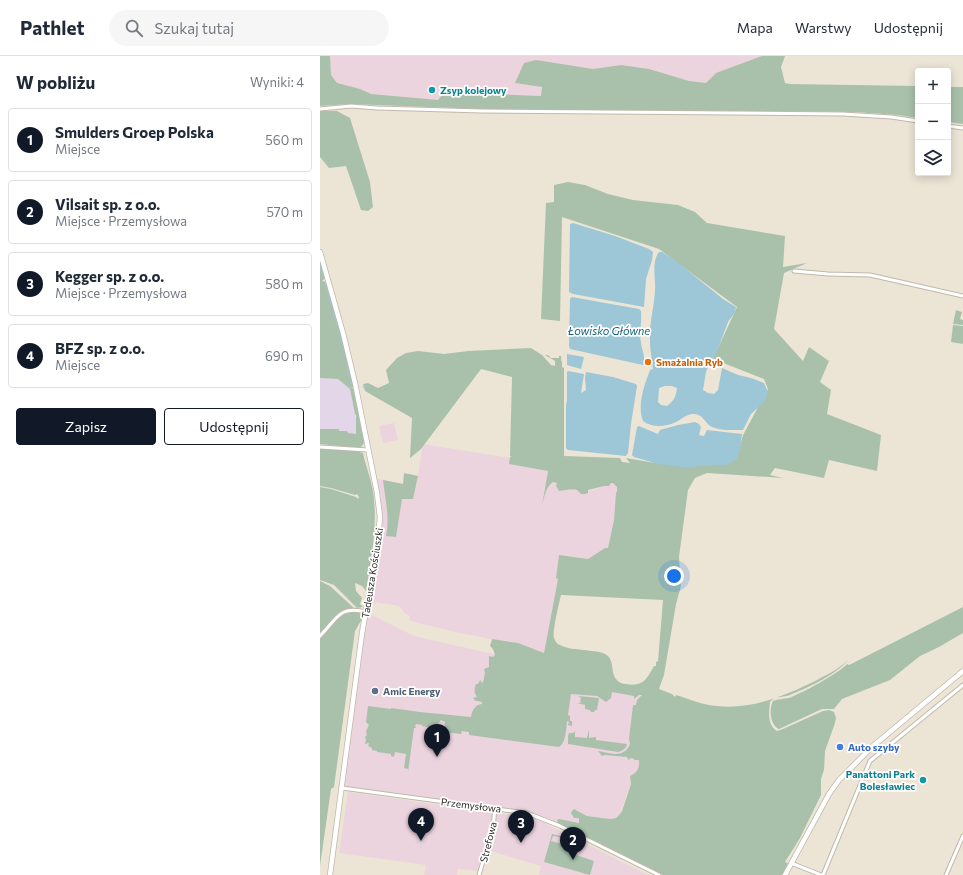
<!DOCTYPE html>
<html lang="pl">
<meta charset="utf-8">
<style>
:root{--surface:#fff;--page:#f6f6f7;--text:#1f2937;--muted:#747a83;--line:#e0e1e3;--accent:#111827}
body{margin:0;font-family:Commissioner,sans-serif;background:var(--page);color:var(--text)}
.controls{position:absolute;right:12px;top:12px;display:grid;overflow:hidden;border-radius:4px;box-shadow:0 2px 10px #0003}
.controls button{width:36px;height:36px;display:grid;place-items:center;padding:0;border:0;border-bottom:1px solid var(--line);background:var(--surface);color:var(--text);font:20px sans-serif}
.you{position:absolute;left:354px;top:520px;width:14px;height:14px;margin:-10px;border:3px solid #fff;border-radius:50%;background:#1a73e8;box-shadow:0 0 0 6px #1a73e833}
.badge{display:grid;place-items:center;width:26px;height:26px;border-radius:50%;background:var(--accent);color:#fff;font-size:13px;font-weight:700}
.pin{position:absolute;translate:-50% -33px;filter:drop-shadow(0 1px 2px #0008)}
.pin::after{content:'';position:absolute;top:21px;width:14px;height:12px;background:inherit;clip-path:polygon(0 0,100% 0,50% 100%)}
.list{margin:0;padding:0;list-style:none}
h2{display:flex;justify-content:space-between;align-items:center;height:52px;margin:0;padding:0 16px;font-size:17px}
h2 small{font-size:13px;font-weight:400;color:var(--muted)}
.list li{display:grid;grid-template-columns:26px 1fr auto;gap:12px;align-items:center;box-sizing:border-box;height:64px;margin:0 8px 8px;padding:0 8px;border:1px solid var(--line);border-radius:4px}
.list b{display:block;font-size:15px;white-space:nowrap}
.list p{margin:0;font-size:13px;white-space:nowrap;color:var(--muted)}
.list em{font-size:13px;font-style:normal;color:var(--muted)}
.actions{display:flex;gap:8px;padding:12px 16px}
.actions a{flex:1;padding:9px 0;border:1px solid var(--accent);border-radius:4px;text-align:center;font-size:14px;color:var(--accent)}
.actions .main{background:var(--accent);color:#fff}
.icon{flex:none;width:22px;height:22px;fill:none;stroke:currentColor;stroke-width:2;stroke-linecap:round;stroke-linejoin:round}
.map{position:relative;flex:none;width:643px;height:819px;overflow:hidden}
header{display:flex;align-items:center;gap:24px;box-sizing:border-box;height:56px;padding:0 20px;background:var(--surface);border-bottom:1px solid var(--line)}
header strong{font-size:19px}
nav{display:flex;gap:22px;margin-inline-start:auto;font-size:14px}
.search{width:280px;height:36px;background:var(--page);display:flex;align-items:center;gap:10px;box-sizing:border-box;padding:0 14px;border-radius:22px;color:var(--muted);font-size:15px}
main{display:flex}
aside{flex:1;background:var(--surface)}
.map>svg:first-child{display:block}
</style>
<header>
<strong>Pathlet</strong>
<div class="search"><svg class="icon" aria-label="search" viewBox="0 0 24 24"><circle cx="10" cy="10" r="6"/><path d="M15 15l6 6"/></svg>Szukaj tutaj</div>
<nav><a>Mapa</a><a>Warstwy</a><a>Udostępnij</a></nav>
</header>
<main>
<aside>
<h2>W pobliżu<small>Wyniki: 4</small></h2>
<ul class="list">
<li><span class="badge">1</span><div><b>Smulders Groep Polska</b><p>Miejsce</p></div><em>560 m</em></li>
<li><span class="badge">2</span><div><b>Vilsait sp. z o.o.</b><p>Miejsce · Przemysłowa</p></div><em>570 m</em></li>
<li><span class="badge">3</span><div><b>Kegger sp. z o.o.</b><p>Miejsce · Przemysłowa</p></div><em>580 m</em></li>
<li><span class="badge">4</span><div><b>BFZ sp. z o.o.</b><p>Miejsce</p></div><em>690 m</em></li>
</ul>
<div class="actions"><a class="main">Zapisz</a><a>Udostępnij</a></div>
</aside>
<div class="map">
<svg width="643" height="819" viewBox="0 0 643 819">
<rect width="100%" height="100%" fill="#ece5d6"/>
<path fill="#e4d6e9" d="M0,322l18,1 12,10 11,56 -41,-3z"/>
<g fill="#ecd4de">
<path d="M0,0h458l-66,36 -147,9 -184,1 -61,-6z"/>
<path d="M74,367l4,17 -15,3 -4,-17z"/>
<path d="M103,388l87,14v6l38,7 -6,33 3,-12 4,-6 4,-4 4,1 6,7h5l4,-1 5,1 4,4 23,-8h5l2,-3h2l4,4 -3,33 -6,29 -3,-1 -17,11 -29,-4 -3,23h2l-14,76 -35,-13 -13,-1 -41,-8 -37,-9 -9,-3 1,-4 -6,-3 -5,-7 -31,-5 12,-72 -6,-51 42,9z"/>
<path d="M46,556l48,24 132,30 125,36 -34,70 -5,3 -1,8 -11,31 -4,4 -6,1 -23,-3 -11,-6 -5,2v1l2,3 6,2v5h-21l1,1 -23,-8 -194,-28z"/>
<path d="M28,736l179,25 16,5 105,53h-109l2,-9 -57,-17 -6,22 -20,-2 -1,6h-33l2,-10 -87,-12z"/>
</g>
<g fill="#a9c1ab" fill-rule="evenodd">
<path d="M0,0h10l1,19 6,8 23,6 11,5 67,6 4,-5 46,-1 53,2 1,-9 -27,-4 9,-20 12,-3 57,9 28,-4 28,4 40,12 17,2 10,-10 46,-17h23l-4,11 4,16 5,1 128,2v32l-20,-3 -43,-3 -349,-2 -156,-6 -30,2z"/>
<path d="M628,31h15v37l-15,-2z"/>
<path d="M0,55h17l13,7 20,64 3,25 -5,4 -7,-1 -15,-44 -17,2 -9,-11z"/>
<path d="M248,126l17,3 23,9 25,6 45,5 17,7 12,11 78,13 -2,31 24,-4 -23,10 -10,56 29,32 6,-14 20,14 -9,21 11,8 -4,24 54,21 -4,36 -48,-11 -5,18 -49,-10 -5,7 13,3 -76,-5 -12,5 -7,12 -9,67 2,29 -5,18 -12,71 -5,14 13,5 3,3 1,-2c13,4 27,10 41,11 35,4 70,-11 100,-26 11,-6 22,-11 31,-20 -10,13 -40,28 -56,34 -7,4 -17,1 -22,8 -1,10 -3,23 7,29l6,-2 40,-18 6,-1 5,2 2,6 -1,5 -10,28 -1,19 -3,9v16l-21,43 -15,24 4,2 -6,11h-120l-105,-52 -1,-3 2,-1 20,4v-5h-5l-3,-5 1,-2 2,-2 13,7 23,3 6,-1 4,-4 2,-3 9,-27 -1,-8c7,-3 10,-8 9,-16h-4l-3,-2 -3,1v2l-2,-4 -22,-2 -3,1 -4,-5c12,2 26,8 32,-7l-1,-5 4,-34h3l1,-5 5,-5h-3l-5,4v-3l-22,-4 -1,6 -5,4 -9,-6 -26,-2 -3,21 2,1v5h2v5l-4,-1 1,-3 -2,-1c-1,8 -1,22 -8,26l-90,-12v-3l-7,-1 -1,3 -17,-2 1,-10 -4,-2 -3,4h-2l1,1 -1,4 -14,-3 1,-3 -1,2 -6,-1 -1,3 2,1h-3l-6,44v-3l-4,-1 2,-14 -11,-2 -1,5 -3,-1v-2l-14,-2v-1l-5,-1v-2l-4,-2 1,-3 -4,1 1,-4 -1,-3 2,-2 -1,-4 3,-6 -3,-3 2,-16 23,3v-1l29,4 1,3 -1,-3 51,5c1,-6 3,-12 11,-13v-2l-9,-2h2l-2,-2 4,-1c-3,-4 -3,-8 -1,-13h2l2,-4 2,3 1,-1 2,-9 -1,-4 5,-2v-11l4,1 2,-2 -2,-6 -3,-3 2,-7 26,4 26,10 14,-74 -2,-1 3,-23 29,4 17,-11h3l6,-28 2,-27 1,-2v-4l-4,-4h-2l-2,3h-5l-16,4v3l-3,1h-4l-4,-4c-5,-1 -12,0 -18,1l-3,-5 1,-3 -4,-1c-8,6 -8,14 -11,23l6,-34 -39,-7 1,-7 2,-1h-2l2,-79 -31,-8 -60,80 -11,9 2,-40 -47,-27 -2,-7 5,-1 10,5 11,-5 -3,-13 11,-12 9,-5 12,-2 26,3 24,-3 63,-3 11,7 9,10 4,1v-5l-10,-6h3l3,3h8v-2h2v2h1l-1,1v2h1v6l2,1v88l56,2 2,4 8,1 -4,-5 29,5 84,-13 4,-15 25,-46 -4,-10 -51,-20 24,-52 -78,-58 -97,-32 -2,104 -19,-2 5,-116 8,-1v-17zM241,539l102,5 -5,61 -2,1v4h-2c-7,13 -11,21 -28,18 -4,0 -8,-2 -10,-5 -6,-8 -1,-20 -11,-25 -6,-3 -14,-3 -21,-4 -8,-1 -17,-1 -24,-5 -3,-1 -5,-4 -6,-7 -2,-6 5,-34 7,-43z"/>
<path d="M0,202l5,20 -3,3 4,1 19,68 9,38 -4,-1 4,2 11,53 -5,6 -40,-4v-15h19v2h8l1,2 8,1v-19l-1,-1 -5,-25 -12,-10 -18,-1z"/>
<path d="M636,254l6,2 -2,7 3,1v5l-10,-1z"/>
<path d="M633,269l10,1v18l-12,-2z"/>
<path d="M0,392l35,3 8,2c3,15 10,30 11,46 3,31 -3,61 -8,92l-4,-5 -7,-3 1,8 6,7 -2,6 3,3 -6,1 -23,-23 -14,-5v-93l11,2 25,8 2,2 1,-2 -2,-3 -2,1 -24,-7 -11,-2z"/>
<path d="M84,417l14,3 -5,23h-11l-6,38 -10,-1c4,-20 -1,-37 -3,-56l20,4z"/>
<path d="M0,525l10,5 26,24 -10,-1 -4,2 -22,24z"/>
<path d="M643,551v26l-24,14 -19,9 -30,24 -48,19 -8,10h-12l-43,20c-9,-4 -10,-20 -6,-28 5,-2 11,-2 16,-3 13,-5 49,-24 58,-34l2,1 10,-5z"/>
<path d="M37,555l4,2 5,-1 -11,19 -21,156 -3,2 -11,77v-229l23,-24 2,-1z"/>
<path d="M258,640l21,2 -2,12h-2l-1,2h-3l-1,-2 -5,-1v-4l-8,-2h3l1,-5z"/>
<path d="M269,673v9l7,-1v3l31,4c-1,5 -5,7 -9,8l-50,-8v-8l1,-3h4l2,-2v6l12,1z"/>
<path d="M232,778l19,5 -18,-3 -2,5 18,5 2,2 -1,5 24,8 -4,14 -46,-13z"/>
</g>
<g fill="#9dc6d6" fill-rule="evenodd">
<path d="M253,167l42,13 34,13 4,3 -1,8 -6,19 -2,28 -71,-13 -4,-2 1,-68z"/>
<path d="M339,196h3l14,9 47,38 13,8 -1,5 -7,10 -12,32 -6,8 -4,10 -3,18 5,3 6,1 4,-4 4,-22 16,7 13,3 13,5 4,9 -3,9 -14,13 -8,16c-10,0 -22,1 -31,-3 -7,-3 -8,-12 -17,-13 -8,-1 -13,5 -19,8 -11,5 -24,6 -33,-1 -6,-16 1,-35 7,-51l3,-1c-1,-9 -3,-19 -3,-28 -1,-17 4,-33 5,-50 1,-11 -4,-29 4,-39zM345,330h7l5,2c-1,8 -3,13 -10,18l-6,-1 -3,-3 1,-14z"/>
<path d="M252,241l67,12 2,2c1,11 -2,22 0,32 1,8 5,14 2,22l-73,-16 -1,-3 1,-47z"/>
<path d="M247,298l17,3 -3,12 -14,-4z"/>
<path d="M248,315l16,3 -3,19 5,-3 -1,-12 1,-6 27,5 23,7 1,2 -6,38 -3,29 -2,3 -58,-6 -2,-2v-43l1,-5v-28z"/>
<path d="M375,366l4,2 2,3 -2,8 5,1 3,-6 35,4 -2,16 -3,9 -11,6 -26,1 -11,2 -31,-4 -24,-7 -2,-2 5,-28 2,-1 19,8 2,-4 18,-5z"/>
</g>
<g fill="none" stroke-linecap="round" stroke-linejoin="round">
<g stroke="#9dc6d6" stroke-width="1">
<path d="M0,209l4,13"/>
<path d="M5,226l20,72 4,21"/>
<path d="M30,323l1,6"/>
<path d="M43,331h5"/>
</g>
<g stroke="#c0b9ab" stroke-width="5">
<g id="street">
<path d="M0,53l31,-3 26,2 105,3 361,3 48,3 27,4"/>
<path d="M628,70l15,2"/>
<path d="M474,215l34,3 42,1 93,21"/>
<path d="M0,391l48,3"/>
<path d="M0,580c17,-17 19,-31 46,-24"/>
<path d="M22,732l185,25 33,13 99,49"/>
<path d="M471,807l30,12"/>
<path d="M159,819l14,-47 2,-20"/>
<path d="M503,819l47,-114 93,-76"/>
<path d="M626,819l17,-39"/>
</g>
</g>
<g stroke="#c0b9ab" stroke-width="6">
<g id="secondary">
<path d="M0,196l23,81 12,50 22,110 3,24 -3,33 -15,83 -32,242"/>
<path d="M465,819l44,-81 10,-14 34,-34 90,-75"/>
</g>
</g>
<use href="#street" stroke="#fff" stroke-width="3"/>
<use href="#secondary" stroke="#fff" stroke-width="4.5"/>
</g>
<g fill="#0f9aa8" stroke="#fff" stroke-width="1.5">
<circle cx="112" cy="34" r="4"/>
<circle cx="603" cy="724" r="4"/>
</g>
<circle fill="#e8710a" stroke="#fff" stroke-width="1.5" cx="328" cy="306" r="4"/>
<circle fill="#5c6f8a" stroke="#fff" stroke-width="1.5" cx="55" cy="635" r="4"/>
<circle fill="#3f7fe0" stroke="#fff" stroke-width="1.5" cx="520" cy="691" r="4"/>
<g text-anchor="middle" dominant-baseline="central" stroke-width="3.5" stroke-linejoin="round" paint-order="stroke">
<g font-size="10" font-weight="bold" fill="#0d838f" stroke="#fff" text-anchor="start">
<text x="120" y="34">Zsyp kolejowy</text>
<text x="595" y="718" text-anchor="end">Panattoni Park<tspan x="595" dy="12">Bolesławiec</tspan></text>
</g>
<g font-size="10" font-weight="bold" fill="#c56008" stroke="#fff" text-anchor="start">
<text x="336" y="306">Smażalnia Ryb</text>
</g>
<g font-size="10" fill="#2c2924" stroke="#fff">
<text transform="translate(52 517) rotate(-81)">Tadeusza Kościuszki</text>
<text transform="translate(151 749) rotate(7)">Przemysłowa</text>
<text transform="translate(168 786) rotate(-76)">Strefowa</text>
</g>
<g font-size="10" font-weight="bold" fill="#4e5e75" stroke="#fff" text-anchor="start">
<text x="63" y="635">Amic Energy</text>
</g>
<g font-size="10" font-weight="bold" fill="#366cbe" stroke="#fff" text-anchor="start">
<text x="528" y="691">Auto szyby</text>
</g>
<g font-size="11" font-style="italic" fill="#125e76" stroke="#fff">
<text x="289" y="274">Łowisko Główne</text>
</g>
</g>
</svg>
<div class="controls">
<button>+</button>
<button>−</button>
<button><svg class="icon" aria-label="layers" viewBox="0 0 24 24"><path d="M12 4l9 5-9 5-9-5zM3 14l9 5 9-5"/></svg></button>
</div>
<div class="you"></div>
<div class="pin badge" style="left:117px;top:701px">1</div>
<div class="pin badge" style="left:253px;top:804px">2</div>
<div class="pin badge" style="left:201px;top:787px">3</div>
<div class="pin badge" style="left:101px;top:785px">4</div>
</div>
</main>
